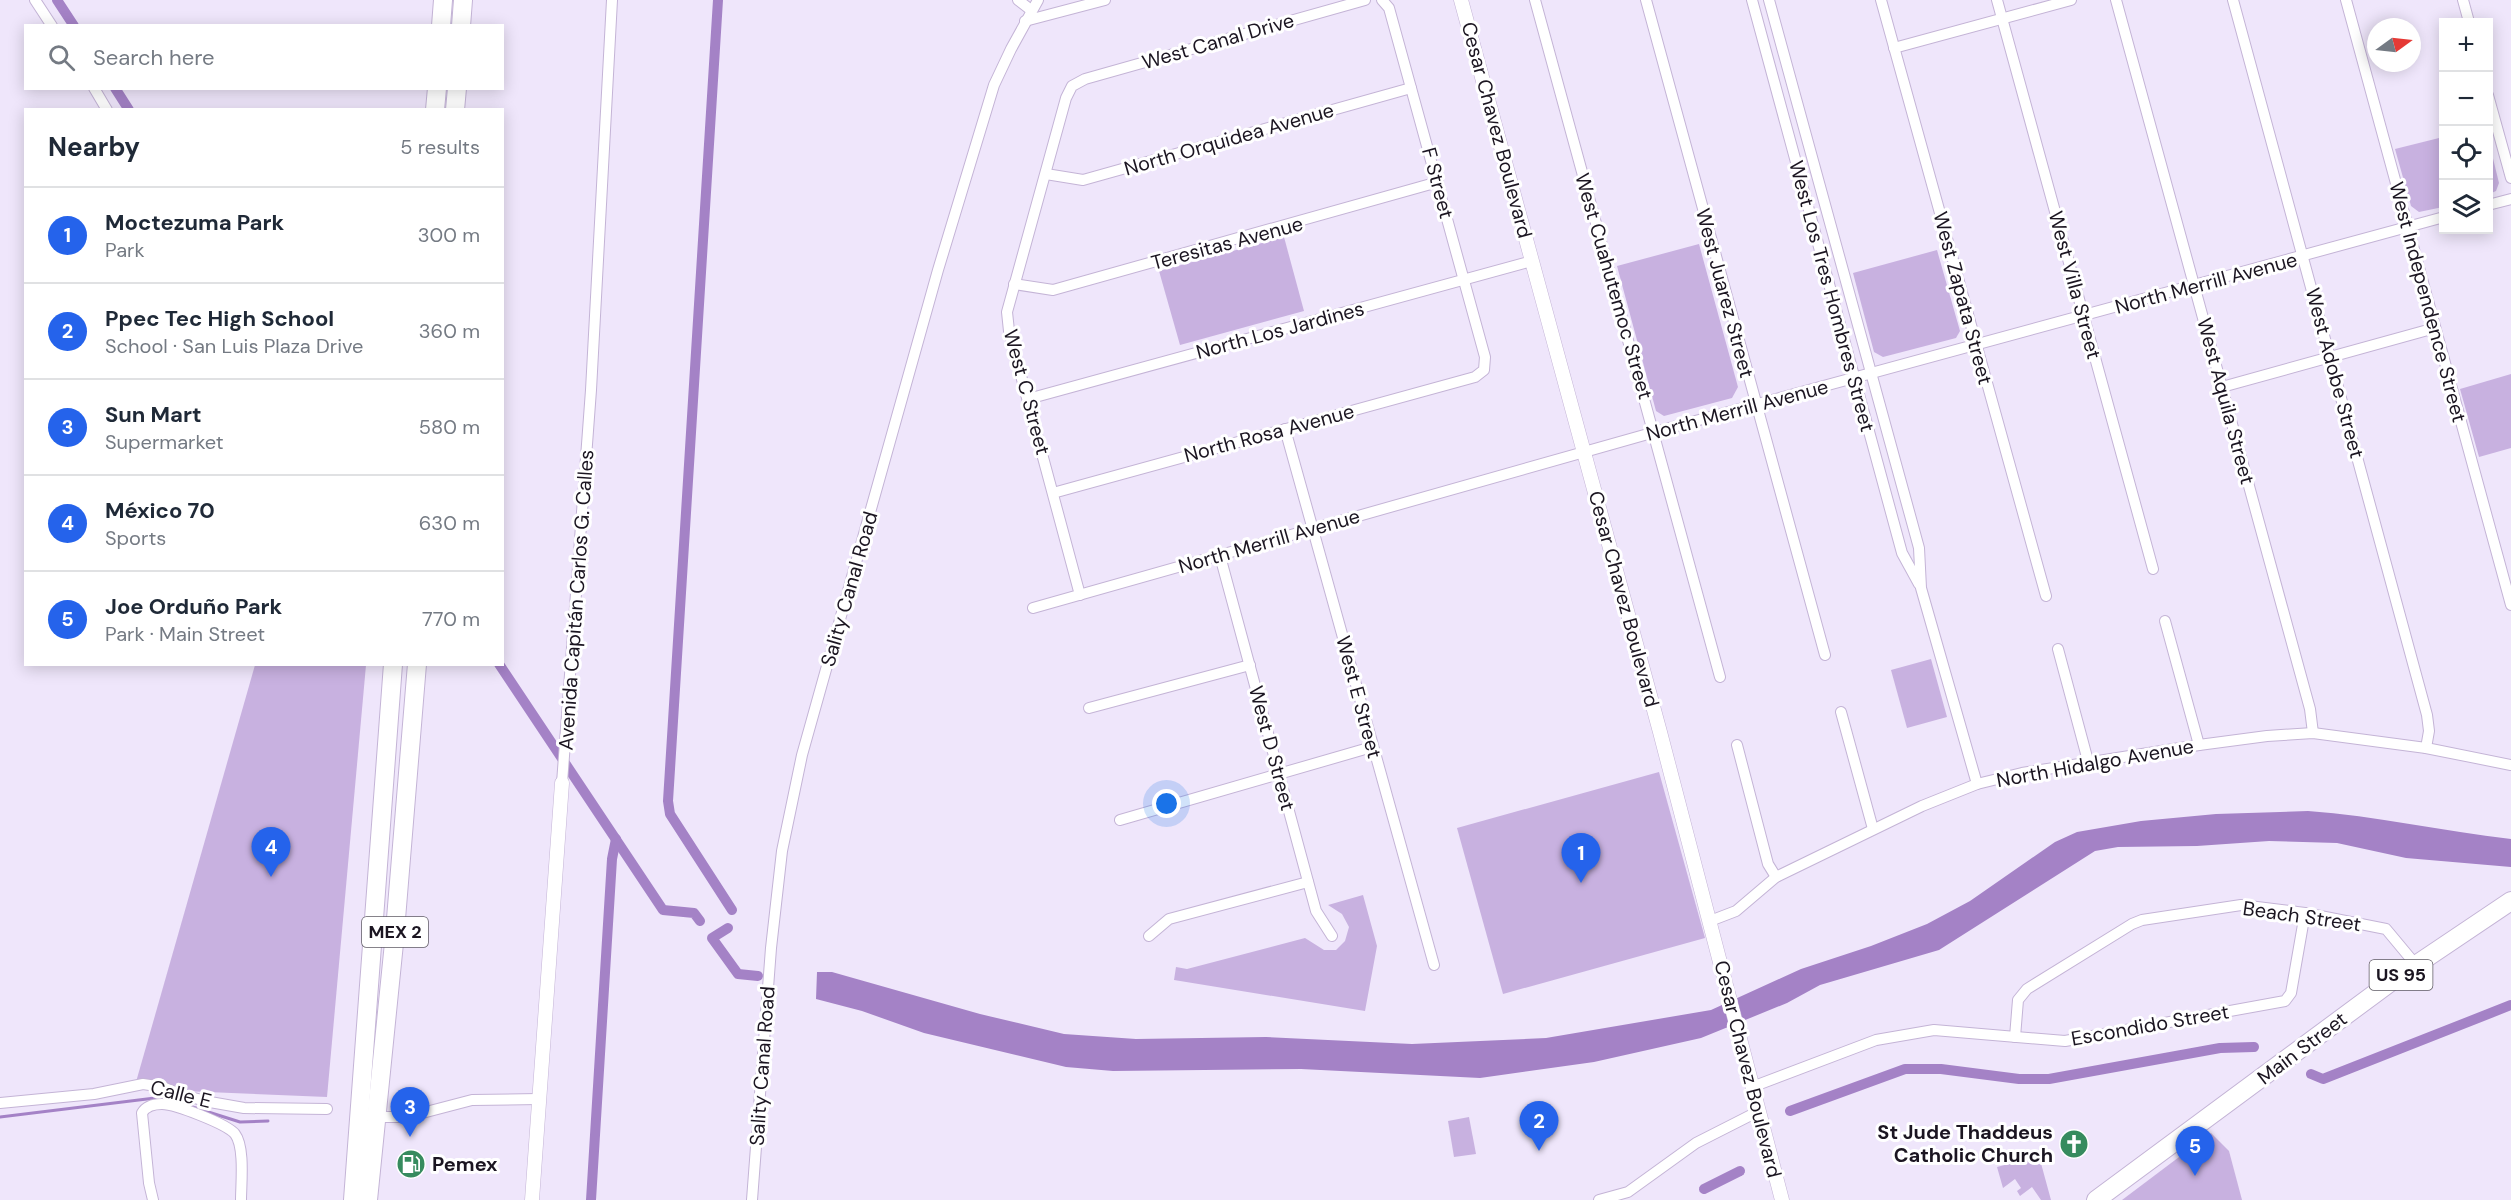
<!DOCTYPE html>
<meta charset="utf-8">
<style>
:root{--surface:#fff;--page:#f6f6f7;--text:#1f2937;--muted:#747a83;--line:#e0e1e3;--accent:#2563eb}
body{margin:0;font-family:"DM Sans",sans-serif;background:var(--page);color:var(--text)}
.controls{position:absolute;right:18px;top:18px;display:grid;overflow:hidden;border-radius:0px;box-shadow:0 3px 15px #0003}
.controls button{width:54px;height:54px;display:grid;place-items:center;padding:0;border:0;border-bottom:2px solid var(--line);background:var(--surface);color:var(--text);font:30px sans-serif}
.compass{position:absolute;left:2367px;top:18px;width:54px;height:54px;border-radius:50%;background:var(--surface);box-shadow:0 3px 15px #0003;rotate:75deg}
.you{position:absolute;left:1167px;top:804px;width:21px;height:21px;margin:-15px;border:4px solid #fff;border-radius:50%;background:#1a73e8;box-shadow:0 0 0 9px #1a73e833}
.badge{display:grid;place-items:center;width:39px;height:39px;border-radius:50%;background:var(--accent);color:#fff;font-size:20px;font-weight:700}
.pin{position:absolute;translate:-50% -50px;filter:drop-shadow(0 2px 3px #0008)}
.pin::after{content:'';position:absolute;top:32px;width:21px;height:18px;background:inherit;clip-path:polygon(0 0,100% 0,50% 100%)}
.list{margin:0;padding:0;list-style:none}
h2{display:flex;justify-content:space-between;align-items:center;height:78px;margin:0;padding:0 24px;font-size:26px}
h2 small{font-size:20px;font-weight:400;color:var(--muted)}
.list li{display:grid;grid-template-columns:39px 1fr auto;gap:18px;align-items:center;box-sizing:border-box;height:96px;padding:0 24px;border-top:2px solid var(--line)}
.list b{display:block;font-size:22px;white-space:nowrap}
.list p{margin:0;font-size:20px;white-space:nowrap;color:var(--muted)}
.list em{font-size:20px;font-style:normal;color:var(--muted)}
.icon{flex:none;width:33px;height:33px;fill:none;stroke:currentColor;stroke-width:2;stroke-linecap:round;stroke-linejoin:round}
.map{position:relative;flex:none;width:2511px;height:1200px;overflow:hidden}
.search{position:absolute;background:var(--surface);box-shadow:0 3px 15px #0003;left:24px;top:24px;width:480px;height:66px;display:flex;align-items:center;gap:15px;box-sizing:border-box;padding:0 21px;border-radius:0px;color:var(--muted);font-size:22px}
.panel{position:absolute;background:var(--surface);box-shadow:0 3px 15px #0003;left:24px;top:108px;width:480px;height:558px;border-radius:0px}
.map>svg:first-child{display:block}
</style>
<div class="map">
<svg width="2511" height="1200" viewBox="0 0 2511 1200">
<rect width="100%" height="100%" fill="#efe6fb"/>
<g fill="#c8b1e0">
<path d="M2443,137v70l-24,5 -8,-6 -16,-57z"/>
<path d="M2489,142l10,41 -3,8 -7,3z"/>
<path d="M1284,237l20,74 -124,34 -21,-74z"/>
<path d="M1699,244l39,143 -6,11 -68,18 -8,-5 -39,-145z"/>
<path d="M1937,250l23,81 -4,7 -73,19 -9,-5 -21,-79z"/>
<path d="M2511,374v74l-32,9 -19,-68z"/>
<path d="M1931,659l16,58 -40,11 -16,-58z"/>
<path d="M255,665h111l-39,432 -193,-8z"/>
<path d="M1659,772l46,166 -202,56 -46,-166z"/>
<path d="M1363,895l14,51 -12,65 -191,-31 2,-13 11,2 118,-31 19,12h12l9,-9 4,-14 -7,-13 -14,-9z"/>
<path d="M1469,1117l7,37 -22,3 -6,-36z"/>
<path d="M2211,1133l18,18 13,49h-120z"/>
<path d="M2039,1156l12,44h-10l-9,-13 -12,9 -3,-5 4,-3 -6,-9 -12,9 -6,-21z"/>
</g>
<path fill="#a482c6" d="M2308,811c68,5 135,20 203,28v28l-105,-9 -69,-15 -68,-2 -72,5 -79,1 -23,4 -156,99 -119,35 -33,18 -86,35 -107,24 -114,16 -179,-9 -188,2 -47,-4 -142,-34 -62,-22 -46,-12 1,-27h15l148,42 84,20 72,5 130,-2 146,7 134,-6 165,-28 90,-41 70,-23 56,-22 43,-23 85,-59 22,-10 64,-11 75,-7z"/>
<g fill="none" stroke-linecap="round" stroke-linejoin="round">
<g stroke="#a482c6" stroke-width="3">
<path d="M183,1104l57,18 28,-1"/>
<path d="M0,1117l155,-19 7,1"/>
</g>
<g stroke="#a482c6" stroke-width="10">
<path d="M57,0l17,26"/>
<path d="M718,0l-50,801 2,13 62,96"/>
<path d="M115,88l14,22"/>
<path d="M499,664l164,246 31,3 6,8"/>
<path d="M728,928l-16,10 26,36 20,2"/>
<path d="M2311,1074l12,5 188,-74"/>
<path d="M1790,1111l115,-42h36l78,10h30l171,-31 34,-1"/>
<path d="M1704,1189l36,-18"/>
<path d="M591,1200l21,-341 4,-20"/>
</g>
<g stroke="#c4b4d6" stroke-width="12">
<g id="minor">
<path d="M35,0l17,26"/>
<path d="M1018,0l13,10"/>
<path d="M1535,0l185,677"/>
<path d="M1646,0l179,655"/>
<path d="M1752,0l150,553 17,31"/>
<path d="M1769,0l150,548 2,40 56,196"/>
<path d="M1881,0l165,596"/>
<path d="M1997,0l156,569"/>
<path d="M2116,0l194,709 3,24"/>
<path d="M2233,0l194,715 2,16 -3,17"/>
<path d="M2346,0l165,605"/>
<path d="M2463,0l6,22"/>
<path d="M1025,21l80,-21"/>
<path d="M1894,48l177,-48"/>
<path d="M94,88l13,22"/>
<path d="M2488,95l23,83"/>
<path d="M1046,174l37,6 328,-92"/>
<path d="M2488,205l23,-6"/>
<path d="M1014,284l39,6 385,-108"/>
<path d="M2222,387l213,-59"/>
<path d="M1028,399l504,-138"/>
<path d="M1285,429l149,536"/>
<path d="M1053,493l422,-116 9,-7 1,-13 -96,-349 -7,-8"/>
<path d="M1220,556l96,355 16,25"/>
<path d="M1080,595l-71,-264 -2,-19 59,-214 6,-12 13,-7 280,-79"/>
<path d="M1033,608l622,-176 789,-215"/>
<path d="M2165,621l34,124"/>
<path d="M2058,649l30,112"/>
<path d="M1089,708l161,-43"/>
<path d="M1841,712l32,117"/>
<path d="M1737,745l31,119 8,13"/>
<path d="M562,783l29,-393 21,-390"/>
<path d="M1120,820l252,-73"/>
<path d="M1710,921l26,-10 40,-34 146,-71 55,-22 45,-11 177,-28 68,-9 46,-3 113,15 85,17"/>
<path d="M1149,936l20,-17 139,-37"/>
<path d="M2015,1037l3,-37 9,-11 105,-65 10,-4 99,-15 64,8 81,16 30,36"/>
<path d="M1752,1087l124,-47 58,-10 131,11 220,-40 6,-8 14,-80"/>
<path d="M0,1103l94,-9 49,-10 20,3 19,8 28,7 34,6 83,1"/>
<path d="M372,1117h35l65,-17 67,-1"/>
<path d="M153,1200l-4,-17 -7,-70c4,-7 11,-9 20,-9 13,0 65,20 73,30 10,13 6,50 6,66"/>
<path d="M752,1200l19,-252 11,-97 20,-96 136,-485 56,-185 17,-36 27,-49"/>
<path d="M1599,1200l29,-8 68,-49 63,-32"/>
</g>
</g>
<g stroke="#c4b4d6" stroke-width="15">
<g id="tertiary">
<path d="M1461,0l199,732 122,468"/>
<path d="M532,1200l30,-417"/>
</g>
</g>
<g stroke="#c4b4d6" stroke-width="20">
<g id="trunk">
<path d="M441,26l2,-26"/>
<path d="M461,26l2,-26"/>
<path d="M435,110l2,-22"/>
<path d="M455,110l2,-22"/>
<path d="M353,1200l40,-536"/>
<path d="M368,1200l26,-257 23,-279"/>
<path d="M2096,1200l296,-219 119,-80"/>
</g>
</g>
<use href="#minor" stroke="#fff" stroke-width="10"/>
<use href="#tertiary" stroke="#fff" stroke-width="14"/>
<use href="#trunk" stroke="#fff" stroke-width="18"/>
</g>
<defs>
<g id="church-disc" transform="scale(1.5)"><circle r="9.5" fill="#368b5e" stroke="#fff"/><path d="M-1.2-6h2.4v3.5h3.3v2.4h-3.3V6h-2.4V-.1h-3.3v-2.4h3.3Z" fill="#fff"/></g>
<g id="fuel-disc" transform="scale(1.5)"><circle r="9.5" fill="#368b5e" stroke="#fff"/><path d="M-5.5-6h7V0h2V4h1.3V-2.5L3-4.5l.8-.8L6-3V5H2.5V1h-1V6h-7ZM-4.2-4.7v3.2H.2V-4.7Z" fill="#fff"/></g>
</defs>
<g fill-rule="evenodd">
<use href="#church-disc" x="2074" y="1144"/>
<use href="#fuel-disc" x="411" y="1164"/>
</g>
<g text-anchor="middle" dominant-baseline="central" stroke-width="6" stroke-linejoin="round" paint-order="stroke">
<g fill="#fff" stroke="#5f5b64" stroke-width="1.5">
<rect x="362" y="917" width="66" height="30" rx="4.5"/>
<rect x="2369.5" y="960" width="63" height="30" rx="4.5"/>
</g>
<g font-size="18" font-weight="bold" fill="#1b1521">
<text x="395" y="932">MEX 2</text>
<text x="2401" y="975">US 95</text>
</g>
<g font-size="20" fill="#1b1521" stroke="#fff">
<text transform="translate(1218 41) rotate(-16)">West Canal Drive</text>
<text transform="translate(1497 130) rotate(75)">Cesar Chavez Boulevard</text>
<text transform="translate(1229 139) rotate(-16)">North Orquidea Avenue</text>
<text transform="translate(1438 183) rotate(75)">F Street</text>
<text transform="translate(1227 243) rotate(-15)">Teresitas Avenue</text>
<text transform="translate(2206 283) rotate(-15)">North Merrill Avenue</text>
<text transform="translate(2075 285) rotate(75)">West Villa Street</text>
<text transform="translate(1614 286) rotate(74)">West Cuahutemoc Street</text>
<text transform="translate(1725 293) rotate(75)">West Juarez Street</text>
<text transform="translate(1832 296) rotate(75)">West Los Tres Hombres Street</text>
<text transform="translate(1963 298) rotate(75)">West Zapata Street</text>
<text transform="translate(2428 302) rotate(75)">West Independence Street</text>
<text transform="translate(1280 330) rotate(-15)">North Los Jardines</text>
<text transform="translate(2335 373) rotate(75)">West Adobe Street</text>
<text transform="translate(1027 392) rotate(75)">West C Street</text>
<text transform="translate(2226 401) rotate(75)">West Aquila Street</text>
<text transform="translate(1737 410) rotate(-15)">North Merrill Avenue</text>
<text transform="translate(1269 433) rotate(-15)">North Rosa Avenue</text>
<text transform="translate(1269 541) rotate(-16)">North Merrill Avenue</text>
<text transform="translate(849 589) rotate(-74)">Sality Canal Road</text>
<text transform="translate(1624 599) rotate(75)">Cesar Chavez Boulevard</text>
<text transform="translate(576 600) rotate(-86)">Avenida Capitán Carlos G. Calles</text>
<text transform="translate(1359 697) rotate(75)">West E Street</text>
<text transform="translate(1272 748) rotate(75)">West D Street</text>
<text transform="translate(2095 763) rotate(-10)">North Hidalgo Avenue</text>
<text transform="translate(2302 916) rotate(8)">Beach Street</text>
<text transform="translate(2150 1025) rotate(-10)">Escondido Street</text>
<text transform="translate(2302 1048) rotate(-37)">Main Street</text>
<text transform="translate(762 1066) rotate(-86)">Sality Canal Road</text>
<text transform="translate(1748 1069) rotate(76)">Cesar Chavez Boulevard</text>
<text transform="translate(181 1094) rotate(14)">Calle E</text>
</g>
<g font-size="20" font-weight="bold" fill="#1b1521" stroke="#fff" text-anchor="end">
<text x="2053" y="1132">St Jude Thaddeus<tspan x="2053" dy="23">Catholic Church</tspan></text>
<text x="432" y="1164" text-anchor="start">Pemex</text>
</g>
</g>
</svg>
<div class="controls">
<button>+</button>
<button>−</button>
<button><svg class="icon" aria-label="locate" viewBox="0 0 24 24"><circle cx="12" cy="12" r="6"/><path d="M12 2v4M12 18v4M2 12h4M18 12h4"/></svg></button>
<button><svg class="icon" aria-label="layers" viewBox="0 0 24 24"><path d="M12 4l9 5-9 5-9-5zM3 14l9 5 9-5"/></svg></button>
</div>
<svg class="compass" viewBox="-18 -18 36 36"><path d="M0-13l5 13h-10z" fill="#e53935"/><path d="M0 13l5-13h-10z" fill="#747a83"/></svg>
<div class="you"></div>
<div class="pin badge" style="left:1581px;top:883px">1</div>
<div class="pin badge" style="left:1539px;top:1151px">2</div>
<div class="pin badge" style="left:410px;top:1137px">3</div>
<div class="pin badge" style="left:271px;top:877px">4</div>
<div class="pin badge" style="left:2195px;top:1176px">5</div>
<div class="search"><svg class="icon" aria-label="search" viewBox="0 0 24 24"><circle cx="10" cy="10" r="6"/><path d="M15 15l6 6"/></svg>Search here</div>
<section class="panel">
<h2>Nearby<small>5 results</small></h2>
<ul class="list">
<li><span class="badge">1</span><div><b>Moctezuma Park</b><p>Park</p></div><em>300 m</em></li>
<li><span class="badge">2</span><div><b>Ppec Tec High School</b><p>School · San Luis Plaza Drive</p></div><em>360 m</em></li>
<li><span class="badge">3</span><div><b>Sun Mart</b><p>Supermarket</p></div><em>580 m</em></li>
<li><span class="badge">4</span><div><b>México 70</b><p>Sports</p></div><em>630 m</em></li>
<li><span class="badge">5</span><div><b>Joe Orduño Park</b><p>Park · Main Street</p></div><em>770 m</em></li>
</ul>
</section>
</div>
